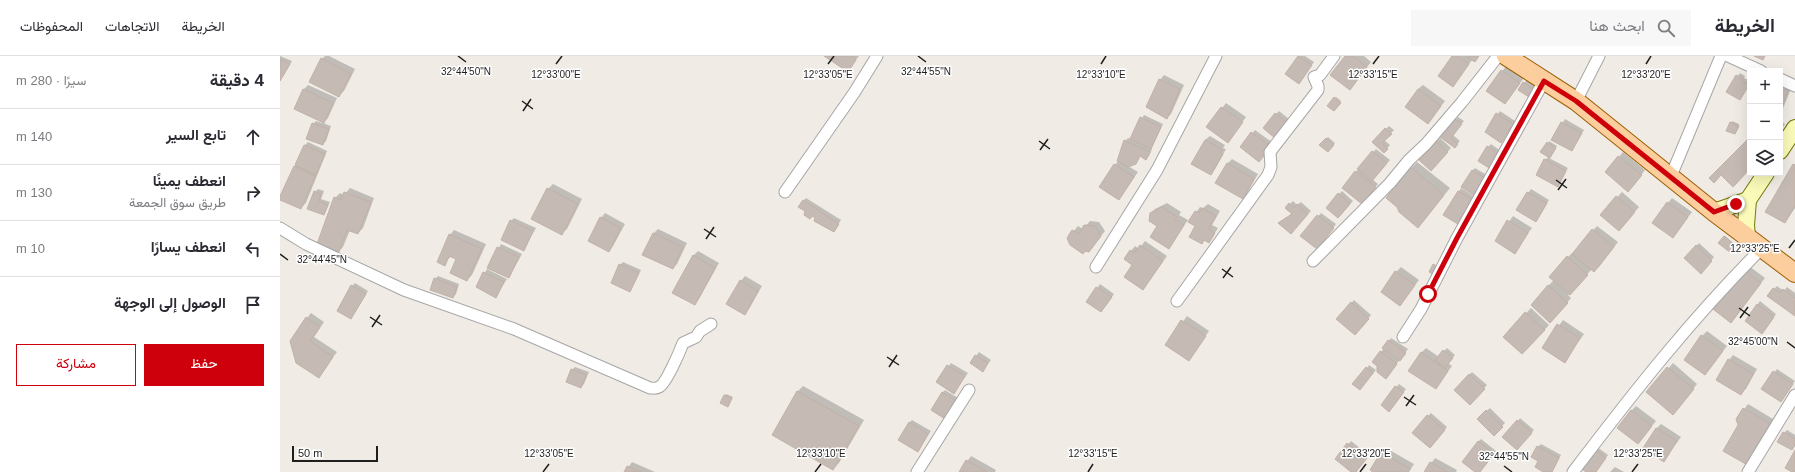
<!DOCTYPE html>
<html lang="ar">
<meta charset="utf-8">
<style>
:root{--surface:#fff;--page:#f7f7f7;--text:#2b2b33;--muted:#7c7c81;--line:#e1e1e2;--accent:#ce000c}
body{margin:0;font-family:Helvetica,Vazirmatn,sans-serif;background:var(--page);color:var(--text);direction:rtl}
.controls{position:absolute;right:12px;top:12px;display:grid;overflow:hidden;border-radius:0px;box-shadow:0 4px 16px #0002}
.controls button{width:36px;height:36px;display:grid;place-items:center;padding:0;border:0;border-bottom:1px solid var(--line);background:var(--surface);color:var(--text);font:20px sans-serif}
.scale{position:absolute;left:12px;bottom:10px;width:86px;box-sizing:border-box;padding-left:4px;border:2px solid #1f1f1f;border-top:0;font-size:11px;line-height:14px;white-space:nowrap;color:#1f1f1f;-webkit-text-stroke:3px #fff;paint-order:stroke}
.stop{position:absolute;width:12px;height:12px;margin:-9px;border:3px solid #ce000c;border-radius:50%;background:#fff}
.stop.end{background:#ce000c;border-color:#fff;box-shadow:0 1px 4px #0008}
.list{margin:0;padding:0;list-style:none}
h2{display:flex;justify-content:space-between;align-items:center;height:52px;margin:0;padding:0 16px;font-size:17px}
h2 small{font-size:13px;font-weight:400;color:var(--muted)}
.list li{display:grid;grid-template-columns:26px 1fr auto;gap:12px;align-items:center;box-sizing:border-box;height:56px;padding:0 16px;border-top:1px solid var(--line)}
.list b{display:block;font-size:15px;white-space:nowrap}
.list p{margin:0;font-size:13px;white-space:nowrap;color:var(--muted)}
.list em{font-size:13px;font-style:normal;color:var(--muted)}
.actions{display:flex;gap:8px;padding:12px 16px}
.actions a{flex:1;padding:9px 0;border:1px solid var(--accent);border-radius:0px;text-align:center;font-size:14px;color:var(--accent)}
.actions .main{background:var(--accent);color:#fff}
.icon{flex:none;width:22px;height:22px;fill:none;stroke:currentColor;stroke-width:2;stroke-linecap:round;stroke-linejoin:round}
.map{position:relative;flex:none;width:1515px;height:416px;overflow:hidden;direction:ltr}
header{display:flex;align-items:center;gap:24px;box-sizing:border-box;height:56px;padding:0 20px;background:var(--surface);border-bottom:1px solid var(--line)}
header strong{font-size:19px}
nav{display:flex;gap:22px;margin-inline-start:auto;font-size:14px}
.search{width:280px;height:36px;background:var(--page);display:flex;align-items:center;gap:10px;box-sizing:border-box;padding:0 14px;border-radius:0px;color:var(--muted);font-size:15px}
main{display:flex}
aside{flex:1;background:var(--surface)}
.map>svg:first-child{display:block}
</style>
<header>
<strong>الخريطة</strong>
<div class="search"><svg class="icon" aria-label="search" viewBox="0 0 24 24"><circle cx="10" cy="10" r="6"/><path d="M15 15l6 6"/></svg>ابحث هنا</div>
<nav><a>الخريطة</a><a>الاتجاهات</a><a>المحفوظات</a></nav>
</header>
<main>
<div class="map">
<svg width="1515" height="416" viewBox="0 0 1515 416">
<rect width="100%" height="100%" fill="#f0ece5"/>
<g fill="#0003">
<path d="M0,0l12,5 -12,20z"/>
<path d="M45,0h4l26,13 -11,22 -5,4 -17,-36z"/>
<path d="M546,0h33l-11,14z"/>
<path d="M1019,0h6l9,6 -12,17 -15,-5z"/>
<path d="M1066,0h18l7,6 -17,22z"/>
<path d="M1173,0h26l-7,4 -16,22z"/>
<path d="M1226,10l18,12 -19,25 -17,-12z"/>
<path d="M1460,17l5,3 -1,2 6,3 -10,18 -12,-8z"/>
<path d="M884,19l20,10 -13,29 -4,4 -7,-38z"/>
<path d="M1247,24l12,8 -4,7 -11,-12z"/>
<path d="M1500,26l12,4 -12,30z"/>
<path d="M28,29l29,13 -9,20 -5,5 8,3 -5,15 -3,3 -10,-20 3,-3 6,2 1,-1 -28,-14 9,-19z"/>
<path d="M1143,29l22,16 -17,22 -10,-34z"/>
<path d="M1056,41l5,4 -7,9 -5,-4z"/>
<path d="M946,47l20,14 -18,25 -20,-15z"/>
<path d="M999,55l11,9 -12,15 -2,-21z"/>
<path d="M1220,55l15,10 -14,20 -15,-10z"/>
<path d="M864,59l19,9 -10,21 -3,3 2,1 -3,7 -3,2 -5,-3 -5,8 -8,3 10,6 -19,27 -19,-12 18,-26 7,-20 3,-3 3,1z"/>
<path d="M1178,61l6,4 -11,14 7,6 -3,3 -15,-7z"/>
<path d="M1285,63l19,11 -12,19 -19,-10z"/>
<path d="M1452,65l7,3 -3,8 -8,-2z"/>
<path d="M1500,65l5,3 -5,8z"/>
<path d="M1109,70l5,4 -10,10 6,5 -6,7 -11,-10z"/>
<path d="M975,74l18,13 -14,18 -18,-14z"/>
<path d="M930,80l15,9 -2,3 3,1 -11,20 -4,4 -6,-33z"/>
<path d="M1048,81l7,6 -7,8 -7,-6z"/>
<path d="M1160,82l11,10 -20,22 -11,-10z"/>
<path d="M1269,85l8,5 -8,12 19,10 -11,18 -12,-26 4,-4z"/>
<path d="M28,86l19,9 -21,52 -5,5 -21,-9 25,-54z"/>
<path d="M1211,88l14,10 -11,16 -6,-23z"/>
<path d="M1096,93l14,11 -17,20 5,4 -13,16 -9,-28z"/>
<path d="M1343,96l22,18 -12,16 -14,-29z"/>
<path d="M952,103l26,15 -11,19 -5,5 -15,-34z"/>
<path d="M1137,106l33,26 -26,32 -13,-52z"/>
<path d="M1515,108v44l-10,14 9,-57z"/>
<path d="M1195,112l20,12 -10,16 -13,-25z"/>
<path d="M273,128l29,15 -15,30 -5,4 -14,-44z"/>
<path d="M70,132l24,10 -11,30 -5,5 -8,-3 -7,17 -4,4 -4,-53 5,-5 4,2z"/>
<path d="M1181,132l13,8 -14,23 -15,-4z"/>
<path d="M38,133l6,2 -3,8 9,3 -6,12 -9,-22z"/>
<path d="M1251,133l18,11 -10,17 -22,-8z"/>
<path d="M1062,135l11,10 -12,13 -2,-20z"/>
<path d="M1342,136l17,15 -16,18 -22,-10z"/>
<path d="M526,142l35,22 -5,8 -30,-17 -3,-10z"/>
<path d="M1392,142l20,14 -19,25 -5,-34z"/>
<path d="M1013,145l4,4 4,-3 10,9 -20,21 -11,-9 12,-10 -6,-5z"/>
<path d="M887,147l14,9 -2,3 9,5 -19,27 -18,-34 4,-4z"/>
<path d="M928,148l12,7 -8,14 6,3 -9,14 -4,-2 -3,3 -5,-17 -7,-5 10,-14 3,1z"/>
<path d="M325,157l20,11 -12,22 -4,5 -8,-33z"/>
<path d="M1041,157l15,11 -16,21 -18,-9z"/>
<path d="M1233,160l19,12 -17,24 -19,-12z"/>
<path d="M234,162l22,10 -12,21 -13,-28z"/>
<path d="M810,165l9,1 6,9 -16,20 -21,-13 10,-12 5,3z"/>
<path d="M1317,170l21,16 -19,25 -5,4 -2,-2 -24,26 3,3 -16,19 -7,-31 6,-6 14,-23 4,-4 1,1z"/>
<path d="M378,173l29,14 -10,21 -4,4 -20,-34z"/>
<path d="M174,174l32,14 -14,31 -5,5 -10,-21 -6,-3 -7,8 6,-29z"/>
<path d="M1445,180l11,9 -5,6 -11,-8z"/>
<path d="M865,185l22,15 -24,33 -10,-24 -2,-14 4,-5 4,3z"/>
<path d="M1419,187l15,14 -10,13 -19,-12z"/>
<path d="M221,188l21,10 -13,23 -20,-10z"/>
<path d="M418,195l21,12 -20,36 -5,5 -1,-48z"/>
<path d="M343,206l18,8 -11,21 -10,-26z"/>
<path d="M1469,210l16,12 -30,39 -20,-8z"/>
<path d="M1121,211l18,13 -19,25 -4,-33z"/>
<path d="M207,213l20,10 -11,17 -19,-10z"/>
<path d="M158,220l21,8 -3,10 -3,3 -18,-18z"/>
<path d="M465,220l17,10 -13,23 -4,5 -4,-33z"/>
<path d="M75,227l13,8 -17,27 1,-32z"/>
<path d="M820,228l14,10 -10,14 -17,-6z"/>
<path d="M1497,230l7,5 3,-4 8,6v22l-21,-26z"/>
<path d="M1074,244l17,15 -13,16 -21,-12z"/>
<path d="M1480,245l16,13 -11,16 -19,-9z"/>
<path d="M1251,252l18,17 -22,24 -23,-12z"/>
<path d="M31,257l13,9 -10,15 23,15 -19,25 -21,-15 10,-44z"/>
<path d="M907,260l22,15 -20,28 -22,-15z"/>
<path d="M1283,264l21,14 -20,28 -21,-14z"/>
<path d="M1427,275l20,15 -22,28 -3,-38z"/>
<path d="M1111,282l17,11 -20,26 -7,-23z"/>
<path d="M1146,292l13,9 8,-9 8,7 -7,8 4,3 -16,22 -15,-35z"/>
<path d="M699,296l12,8 -8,10 -12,-7z"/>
<path d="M1453,299l24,14 -11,20 -5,4 -12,-33z"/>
<path d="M671,307l17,10 -14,19 -16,-10z"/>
<path d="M1393,307l24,21 -20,25 -29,-17z"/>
<path d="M1089,309l7,5 -13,16 4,-18z"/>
<path d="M295,311l14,5 -5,12 -3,3 -9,-17z"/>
<path d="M1497,313l18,12 -11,16 -21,-9z"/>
<path d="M1192,316l15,13 -17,19 -15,-14z"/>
<path d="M1119,328l7,5 -17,22 -7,-6z"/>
<path d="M523,330l61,34 -25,43 -6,6 -36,-77z"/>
<path d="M665,334l13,8 -10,17 -6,-22z"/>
<path d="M446,338l7,3 -5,9 -7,-4z"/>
<path d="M1468,348l25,15 2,8 -36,-2 -2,-6z"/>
<path d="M1356,350l20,15 -18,22 -7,-32z"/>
<path d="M1210,352l15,15 -11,11 -16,-15z"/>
<path d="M1151,357l16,14 -14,17 -5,-28z"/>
<path d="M1240,362l14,12 -17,19 1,-28z"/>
<path d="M632,364l19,11 -11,17 -11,-25z"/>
<path d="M1381,368l20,13 -17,23 -8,-31z"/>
<path d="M1507,374l8,5v11l-3,3 -8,-16z"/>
<path d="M1201,383l15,12 -15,19 -4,2 1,-30z"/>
<path d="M1071,385l18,14 -14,17h-2l-17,-13z"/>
<path d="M1261,388l20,11 -9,17h-7l-5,-11 -2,-14z"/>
<path d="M1317,391l11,8 -12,17h-8z"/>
<path d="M1106,392l28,16 -5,8h-34l-4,-2z"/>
<path d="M691,400l25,14 -1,2h-35z"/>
<path d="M1155,402l22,12 -1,2h-31z"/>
<path d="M352,406l23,10h-30z"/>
<path d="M1335,411l9,5h-14z"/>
</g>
<g fill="#c5bbb4" stroke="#c2b1a7">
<path d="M544,0h29l3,4 -8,12z"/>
<path d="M1018,0l14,9 -13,19 -14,-10z"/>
<path d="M1065,0h8l14,11 -17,23 -20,-15z"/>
<path d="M1172,0h5l12,8 -16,23 -15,-11z"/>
<path d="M1185,0h14l-4,6z"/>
<path d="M1474,0h11l-2,4z"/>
<path d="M41,2l30,16 -12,23 -30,-15z"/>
<path d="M0,3l10,5 -10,17z"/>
<path d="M1221,14l19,13 -15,21 -19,-13z"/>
<path d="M1456,19l7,4 -1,2 7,4 -9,15 -14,-8z"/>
<path d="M879,23l21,10 -13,30 -21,-12z"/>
<path d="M1243,26l14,10 -5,7 -14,-9z"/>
<path d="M1500,32l8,3 -8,21z"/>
<path d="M23,33l30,14 -9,20 -30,-14z"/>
<path d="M1138,33l23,17 -13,18 -23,-17z"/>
<path d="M1054,41l7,6 -7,8 -7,-5z"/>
<path d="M941,51l22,15 -15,21 -22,-16z"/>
<path d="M995,57l13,11 -12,15 -13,-11z"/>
<path d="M1216,57l17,11 -12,19 -16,-11z"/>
<path d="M860,61l21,10 -10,22 -21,-10z"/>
<path d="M1175,63l7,5 -11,14 7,6 -3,4 -15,-11z"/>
<path d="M1281,66l21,11 -10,18 -21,-11z"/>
<path d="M1450,66l9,4 -4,8 -9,-3z"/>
<path d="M32,67l17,6 -6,16 -17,-6z"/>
<path d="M1105,72l7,6 -10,9 6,6 -4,4 -12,-11z"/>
<path d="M971,76l20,15 -12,15 -19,-15z"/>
<path d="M1046,82l8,7 -6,7 -9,-7z"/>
<path d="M1468,83l2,3v27l-17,18 -12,-12 -7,8 -5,-5z"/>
<path d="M844,84l26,12 -4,8 -6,-4 -4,8 -8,3 -11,-6z"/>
<path d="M925,84l17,9 -2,4 3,1 -12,21 -20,-11z"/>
<path d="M1156,85l12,11 -17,19 -12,-11z"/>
<path d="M1267,86l9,6 -6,10 -10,-6z"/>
<path d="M24,89l21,9 -9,21 -21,-10z"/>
<path d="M1207,90l16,11 -9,14 -16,-10z"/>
<path d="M1092,95l15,12 -15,18 -15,-12z"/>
<path d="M1338,100l24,19 -14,17 -23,-20z"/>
<path d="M1264,103l22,12 -8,16 -22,-12z"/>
<path d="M947,107l27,16 -11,20 -28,-16z"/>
<path d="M834,108l20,13 -15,23 -20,-13z"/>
<path d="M1513,108l2,1v41l-10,17 -20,-11z"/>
<path d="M14,110l21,10 -14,33 -21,-9v-4z"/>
<path d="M1130,111l34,28 -26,33 -19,-16 -2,-5 -11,-9z"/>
<path d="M1192,114l21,13 -11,17 -21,-13z"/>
<path d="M1075,115l21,16 -14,17 -20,-16z"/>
<path d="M267,132l31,16 -16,31 -31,-16z"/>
<path d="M34,135l7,3 -2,7 9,4 -4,10 -17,-6z"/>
<path d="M1178,135l14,8 -14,25 -15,-9z"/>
<path d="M64,136l27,10 -13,32 -11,-4 -8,22 -22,-8 17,-47 7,3z"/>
<path d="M1247,136l20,11 -11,19 -20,-12z"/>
<path d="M1058,137l12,11 -12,14 -12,-10z"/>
<path d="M1336,140l19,16 -16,19 -19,-16z"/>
<path d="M523,144l36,24 -5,8 -20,-11 1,-3 -3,-2 -2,3 -6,-4 1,-4 -7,-4z"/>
<path d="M1387,146l21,15 -15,21 -21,-15z"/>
<path d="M1009,147l5,5 3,-4 11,10 -17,20 -13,-11 14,-9 -7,-6z"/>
<path d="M882,151l15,10 -2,3 9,5 -15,24 -19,-12 7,-11 -8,-5 1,-8z"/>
<path d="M922,152l14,8 -8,13 7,4 -6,10 -5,-3 -2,4 -13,-7 6,-11 -7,-4 7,-11 4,2z"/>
<path d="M1037,159l17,13 -17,21 -17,-13z"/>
<path d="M320,161l21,11 -12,24 -21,-11z"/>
<path d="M230,164l23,11 -9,20 -23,-11z"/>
<path d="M1227,164l21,13 -13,21 -20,-13z"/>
<path d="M804,169l11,1 6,10 -12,16 -4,-1 -2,3 -13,-9 -3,-7 5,-8 7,4z"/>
<path d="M1312,173l22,18 -20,25 -22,-18z"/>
<path d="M373,177l30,14 -10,22 -31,-14z"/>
<path d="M169,178l33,15 -15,32 -17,-8 6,-14 -7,-3 -4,10 -8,-4z"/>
<path d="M1444,180l12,10 -5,7 -13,-10z"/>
<path d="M860,189l23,16 -20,29 -19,-13 8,-12 -8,-6 6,-9 4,3z"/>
<path d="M1416,189l16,16 -11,13 -17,-16z"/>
<path d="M217,191l22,10 -10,21 -22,-10z"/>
<path d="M413,199l22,13 -20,37 -23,-12z"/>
<path d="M1287,200l21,19 -18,20 -21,-18z"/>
<path d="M339,208l20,9 -9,19 -19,-9z"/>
<path d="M1153,208l9,5 -4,8 -9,-5z"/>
<path d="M1464,214l17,13 -30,40 -18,-14z"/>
<path d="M1115,215l20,14 -15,21 -19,-14z"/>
<path d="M203,216l21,10 -8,16 -20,-11z"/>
<path d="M154,222l23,9 -4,11 -23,-8z"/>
<path d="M460,224l18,11 -13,24 -19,-11z"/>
<path d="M71,229l15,9 -15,25 -14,-8z"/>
<path d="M1268,229l20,18 -18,20 -19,-18z"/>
<path d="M816,231l16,10 -11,15 -15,-10z"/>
<path d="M1493,232l7,5 3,-4 12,9v18l-28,-20z"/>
<path d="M1071,246l18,17 -14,16 -19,-16z"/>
<path d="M1477,248l17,13 -12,17 -17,-13z"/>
<path d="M1245,256l20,18 -23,24 -19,-17z"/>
<path d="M26,261l14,10 -10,14 23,16 -14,21 -23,-15 -6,-22z"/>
<path d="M901,264l25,16 -17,25 -24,-16z"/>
<path d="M1277,268l23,14 -15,25 -23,-15z"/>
<path d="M1421,279l22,16 -18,24 -21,-15z"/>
<path d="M1108,284l18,13 -6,8 -18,-13z"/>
<path d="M1163,294l10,8 -8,10 -10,-8z"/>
<path d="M1100,295l17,13 -11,15 -9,-7v-6l-5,-4z"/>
<path d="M1141,296l27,19 -12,18 -28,-18z"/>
<path d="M695,299l13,8 -5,9 -13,-9z"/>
<path d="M1448,303l25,15 -12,21 -25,-15z"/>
<path d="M667,309l18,11 -11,18 -18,-12z"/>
<path d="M1086,311l7,6 -13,17 -8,-6z"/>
<path d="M1387,311l27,22 -21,26 -27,-23z"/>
<path d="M291,313l15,6 -5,13 -15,-6z"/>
<path d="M1493,315l20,13 -12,18 -20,-13z"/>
<path d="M1189,318l16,15 -15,16 -16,-15z"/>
<path d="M1115,330l9,6 -15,20 -8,-7z"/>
<path d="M517,335l62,35 -26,44 -61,-35z"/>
<path d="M662,336l14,9 -11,18 -14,-9z"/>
<path d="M444,339l8,3 -4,9 -8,-4z"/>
<path d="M1463,352l26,15 2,9 -20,35 -28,-16 15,-26 -2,-6z"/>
<path d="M1206,354l17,17 -9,9 -17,-17z"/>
<path d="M1351,354l21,16 -14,18 -21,-16z"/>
<path d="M1147,359l18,15 -15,18 -18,-15z"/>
<path d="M1237,364l15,13 -15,17 -15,-13z"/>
<path d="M629,366l19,12 -10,18 -20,-12z"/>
<path d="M1376,372l21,13 -13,21 -21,-14z"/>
<path d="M1503,376l12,7v6l-3,5 -15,-8z"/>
<path d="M1198,385l16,13 -14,18h-5l-13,-10z"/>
<path d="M1067,387l20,15 -11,14h-5l-16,-13z"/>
<path d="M1257,390l22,12 -7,14h-9l-8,-5 3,-6 -7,-4z"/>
<path d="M1314,393l12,9 -10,14h-10l-6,-4z"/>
<path d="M1515,394v22h-3l-7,-4z"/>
<path d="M1101,396l29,17 -2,3h-35l-3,-2z"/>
<path d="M686,404l21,12h-28z"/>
<path d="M1150,406l18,10h-24z"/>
<path d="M347,410l14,6h-17z"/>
</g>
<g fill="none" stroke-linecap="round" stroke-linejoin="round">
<g stroke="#a6a6a6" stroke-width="13">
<g id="street">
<path d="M1448,0l33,15"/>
<path d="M1500,23l15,7"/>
<path d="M1296,45l23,-45"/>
<path d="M1391,120l50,-120"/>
<path d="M505,136l69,-99 23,-37"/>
<path d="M0,172l26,16 98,46 110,39 136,59c3,0 6,1 9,-1 7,-3 21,-36 24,-44l13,-6 4,-6 11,-7"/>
<path d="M1033,205l77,-78 19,-23 17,-16 36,-42 36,-46"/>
<path d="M816,211l61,-97 59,-114"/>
<path d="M897,245l91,-126 3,-8 -1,-15 48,-62v-4l-4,-9 6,-2 14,-19"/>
<path d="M1123,281l18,-28 36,-71 87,-157"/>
<path d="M637,416l52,-82"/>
<path d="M1293,416c60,-79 119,-154 189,-224"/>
<path d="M1468,416l47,-77"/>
</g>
</g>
<g stroke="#727804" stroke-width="18">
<g id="secondary">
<path d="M1500,95l15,-23"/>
<path d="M1434,156l34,-12"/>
<path d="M1467,181l-1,-12 2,-25 18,-27"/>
</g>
</g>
<g stroke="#9a5e00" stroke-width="20">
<path id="primary" d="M1226,0l70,45 138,111 81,61"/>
</g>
<use href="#street" stroke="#fff" stroke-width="11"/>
<use href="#secondary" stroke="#fafab9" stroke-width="16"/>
<use href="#primary" stroke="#fcce9d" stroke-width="18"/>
</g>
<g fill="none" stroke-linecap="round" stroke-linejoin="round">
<path stroke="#ce000c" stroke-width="5" d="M1148,238l29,-56 87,-157 32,20 138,111 22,-8"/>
</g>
<path fill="none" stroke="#1f1f1f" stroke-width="1.5" d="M178,0l8,6M638,0l8,6M276,8l6,-8M548,8l6,-8M821,8l5,-8M1093,8l6,-8M1366,8l5,-8M242,45l11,8M243,55l8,-12M759,85l11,8M760,94l8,-11M1276,124l11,8M1278,134l8,-11M424,173l12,8M426,183l8,-12M1509,192l6,-8M0,198l8,6M942,213l11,8M943,222l8,-11M1459,252l11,8M90,261l12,8M1460,262l8,-11M92,271l8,-12M1507,286l8,6M607,301l12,8M609,311l8,-12M1124,341l12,8M1126,350l8,-11M1224,410l8,6M263,416l6,-8M535,416l6,-8M808,416l5,-8M1080,416l6,-8M1352,416l6,-8"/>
<g font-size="10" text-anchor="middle" fill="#1f1f1f" stroke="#fff" stroke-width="3" stroke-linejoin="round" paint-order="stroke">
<text x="186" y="19">32°44'50"N</text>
<text x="646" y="19">32°44'55"N</text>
<text x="276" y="22">12°33'00"E</text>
<text x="548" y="22">12°33'05"E</text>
<text x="821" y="22">12°33'10"E</text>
<text x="1093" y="22">12°33'15"E</text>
<text x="1366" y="22">12°33'20"E</text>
<text x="1475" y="196">12°33'25"E</text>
<text x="42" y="207">32°44'45"N</text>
<text x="1473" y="289">32°45'00"N</text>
<text x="269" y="401">12°33'05"E</text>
<text x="541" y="401">12°33'10"E</text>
<text x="813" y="401">12°33'15"E</text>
<text x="1086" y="401">12°33'20"E</text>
<text x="1358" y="401">12°33'25"E</text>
<text x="1224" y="404">32°44'55"N</text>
</g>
</svg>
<div class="controls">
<button>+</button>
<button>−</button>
<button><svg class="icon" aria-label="layers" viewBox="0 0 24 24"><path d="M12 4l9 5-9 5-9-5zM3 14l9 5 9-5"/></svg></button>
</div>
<div class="scale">50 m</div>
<div class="stop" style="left:1148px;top:238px"></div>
<div class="stop end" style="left:1456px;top:148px"></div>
</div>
<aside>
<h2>4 دقيقة<small>سيرًا · 280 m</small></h2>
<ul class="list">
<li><svg class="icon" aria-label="ahead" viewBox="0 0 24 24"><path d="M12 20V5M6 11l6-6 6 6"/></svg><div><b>تابع السير</b></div><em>140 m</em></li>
<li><svg class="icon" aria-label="right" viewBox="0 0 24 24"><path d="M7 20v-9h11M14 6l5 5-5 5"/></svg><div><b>انعطف يمينًا</b><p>طريق سوق الجمعة</p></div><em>130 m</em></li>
<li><svg class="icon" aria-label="left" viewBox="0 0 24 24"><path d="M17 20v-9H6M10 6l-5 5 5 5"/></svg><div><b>انعطف يسارًا</b></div><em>10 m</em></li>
<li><svg class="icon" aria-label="arrive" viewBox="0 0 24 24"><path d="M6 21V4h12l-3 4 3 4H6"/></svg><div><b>الوصول إلى الوجهة</b></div></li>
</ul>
<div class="actions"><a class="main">حفظ</a><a>مشاركة</a></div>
</aside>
</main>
